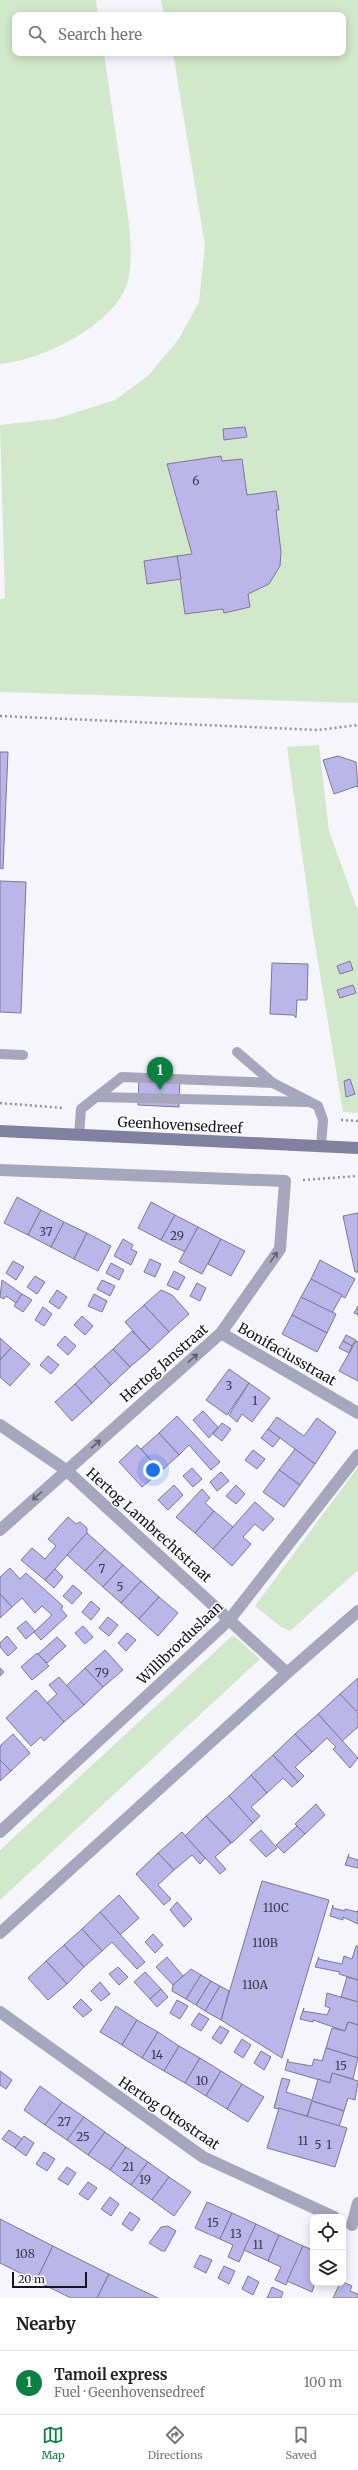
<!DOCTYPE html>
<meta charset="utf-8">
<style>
:root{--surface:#fff;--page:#f2f2f2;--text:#202124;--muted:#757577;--line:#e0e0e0;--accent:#0b8043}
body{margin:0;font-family:Merriweather,serif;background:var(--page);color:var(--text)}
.controls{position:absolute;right:12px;bottom:12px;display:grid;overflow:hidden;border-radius:8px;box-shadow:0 2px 10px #0003}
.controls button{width:36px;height:36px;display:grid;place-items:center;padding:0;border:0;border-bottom:1px solid var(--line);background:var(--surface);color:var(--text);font:20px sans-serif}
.scale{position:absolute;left:12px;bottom:10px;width:75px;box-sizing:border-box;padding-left:4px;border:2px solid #161520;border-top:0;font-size:11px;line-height:14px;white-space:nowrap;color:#161520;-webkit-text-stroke:3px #fff;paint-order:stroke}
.you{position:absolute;left:153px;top:1470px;width:14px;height:14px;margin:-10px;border:3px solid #fff;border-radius:50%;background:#1a73e8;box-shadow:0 0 0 6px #1a73e833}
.badge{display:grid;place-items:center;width:26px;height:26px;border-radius:50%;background:var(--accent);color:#fff;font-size:13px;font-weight:700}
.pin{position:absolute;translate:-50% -33px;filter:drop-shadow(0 1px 2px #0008)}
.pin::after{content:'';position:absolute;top:21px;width:14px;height:12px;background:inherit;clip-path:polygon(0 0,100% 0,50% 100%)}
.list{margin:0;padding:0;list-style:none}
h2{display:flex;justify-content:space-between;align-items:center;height:52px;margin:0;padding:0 16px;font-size:17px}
h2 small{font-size:13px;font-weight:400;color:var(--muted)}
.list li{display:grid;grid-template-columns:26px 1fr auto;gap:12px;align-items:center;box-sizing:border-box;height:64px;padding:0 16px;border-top:1px solid var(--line)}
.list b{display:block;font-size:15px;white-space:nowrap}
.list p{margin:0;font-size:13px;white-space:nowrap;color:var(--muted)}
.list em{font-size:13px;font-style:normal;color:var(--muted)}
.icon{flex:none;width:22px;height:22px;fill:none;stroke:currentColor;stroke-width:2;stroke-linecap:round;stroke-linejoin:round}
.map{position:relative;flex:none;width:358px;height:2298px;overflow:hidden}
.search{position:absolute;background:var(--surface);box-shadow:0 2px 10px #0003;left:12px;right:12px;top:12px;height:44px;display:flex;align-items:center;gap:10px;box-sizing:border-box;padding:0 14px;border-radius:8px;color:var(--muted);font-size:15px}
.sheet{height:116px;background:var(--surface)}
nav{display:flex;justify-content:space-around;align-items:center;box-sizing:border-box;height:56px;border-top:1px solid var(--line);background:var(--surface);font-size:11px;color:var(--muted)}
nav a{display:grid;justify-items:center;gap:2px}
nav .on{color:var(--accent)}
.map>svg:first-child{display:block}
</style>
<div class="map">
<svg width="358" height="2298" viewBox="0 0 358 2298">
<rect width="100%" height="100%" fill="#f6f5fc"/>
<g fill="#d2e8ca">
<path d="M0,0h96l2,15h-83v38h89c6,41 12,82 18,123 5,33 12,68 7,100 -7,46 -87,85 -129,88z"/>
<path d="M161,0h197v703l-358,-11v-93l5,-1 -5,-173 55,-6 60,-19 33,-24 30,-36 21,-38 6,-57 -32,-192h170v-38h-179z"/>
<path d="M319,745l10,86 29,80v202l-15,-1 -30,-180 -26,-185z"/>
<path d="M358,1467v103l-68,61 -9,-4 -26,-21z"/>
<path d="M233,1635l27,24 -260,241v-50z"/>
</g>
<g fill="#bcb5ea" stroke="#7b7895">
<path d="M245,427l2,10 -23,3 -1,-11z"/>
<path d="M221,456l1,5 20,-2 5,36 29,-4 3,19h-3l5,42 -1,14 -11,18 -21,10 2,13 -26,6 -1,-4 -38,5 -8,-58 15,-2 -25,-90z"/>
<path d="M177,556l4,23 -34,5 -3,-23z"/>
<path d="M0,752h8l-5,117 -3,-1z"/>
<path d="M338,756l18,6 2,26 -1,-2 -23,8 -11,-34z"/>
<path d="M0,881l26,1 -5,131 -21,-1z"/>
<path d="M350,961l3,9 -13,4 -3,-8z"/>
<path d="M272,963l36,1 -1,36h-10l-1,18 -3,-3 -23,-1z"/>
<path d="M353,985l3,8 -16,5 -3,-8z"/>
<path d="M139,1074l41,2 -1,31 -41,-2z"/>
<path d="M350,1079l5,15 -9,3 -2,-16z"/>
<path d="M17,1197l24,13 -13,25 -24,-12z"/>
<path d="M151,1202l24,13 -14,25 -23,-12z"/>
<path d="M41,1210l23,12 -13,25 -23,-12z"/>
<path d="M358,1213v59h-3l-12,-56z"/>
<path d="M175,1215l23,12 -13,25 -24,-12z"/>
<path d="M64,1222l23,11 -13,26 -23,-12z"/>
<path d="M198,1227l23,12 -19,35 -23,-12z"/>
<path d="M87,1233l24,13 -13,25 -24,-12z"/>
<path d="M123,1239l10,6 -2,4 6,3 -6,13 -17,-9z"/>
<path d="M221,1239l24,12 -14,25 -23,-12z"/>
<path d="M150,1259l11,5 -6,13 -11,-5z"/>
<path d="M320,1260l35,19 -10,19 -34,-19z"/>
<path d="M13,1261l11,6 -8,13 -10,-7z"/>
<path d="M111,1263l13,7 -5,10 -13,-7z"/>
<path d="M174,1271l11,6 -7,13 -11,-5z"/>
<path d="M35,1276l10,6 -8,12 -10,-7z"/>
<path d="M311,1279l31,16 -10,18 -31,-16z"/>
<path d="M2,1280l20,14 -6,9 -10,-7 -2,3 -4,-2z"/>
<path d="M102,1280l13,6 -5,10 -13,-7z"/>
<path d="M197,1283l9,5 -6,13 -10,-5z"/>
<path d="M57,1290l10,7 -8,12 -10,-7z"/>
<path d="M161,1290l11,5 17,19 -20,18 -25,-27z"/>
<path d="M22,1294l10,6 -9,12 -9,-6z"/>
<path d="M94,1294l13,7 -5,11 -14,-6z"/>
<path d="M301,1297l35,17 -9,19 -35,-18z"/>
<path d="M144,1305l25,27 -19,18 -25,-28z"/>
<path d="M358,1306v9l-4,-2z"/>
<path d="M43,1307l9,7 -8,12 -9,-6z"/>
<path d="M292,1315l35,18 -10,19 -35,-18z"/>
<path d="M82,1316l11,10 -8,9 -11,-10z"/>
<path d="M132,1331l18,19 -20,17 -17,-18z"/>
<path d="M346,1335l10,5 -4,6 -9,-5z"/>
<path d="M65,1336l11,10 -8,9 -11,-10z"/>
<path d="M0,1338l11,10 -11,12z"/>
<path d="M343,1341l9,5 -3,7 -10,-5z"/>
<path d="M356,1341l2,1v39l-19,-10z"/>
<path d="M11,1348l19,16 -20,22 -10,-9v-17z"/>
<path d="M113,1349l17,18 -19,18 -17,-19z"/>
<path d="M48,1356l11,9 -8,9 -11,-9z"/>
<path d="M94,1366l17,19 -19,18 -17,-19z"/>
<path d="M229,1369l20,14 -22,32 -21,-15z"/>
<path d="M249,1383l21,15 -18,24 -10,-8 -5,8 -8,-7z"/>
<path d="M75,1384l17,19 -20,18 -17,-19z"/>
<path d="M203,1411l15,16 -9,11 -16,-18z"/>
<path d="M177,1416l43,46 -9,8 -22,-25 -10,10 -20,-22z"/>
<path d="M277,1417l27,19 13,-18 19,14 -21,32 -47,-35z"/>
<path d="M222,1423l9,6 -9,12 -9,-7z"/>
<path d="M268,1429l12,9 -7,9 -12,-9z"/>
<path d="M159,1433l20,22 -18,16 -20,-22z"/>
<path d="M137,1445l24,26 -19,16 -23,-25z"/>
<path d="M295,1449l20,15 -15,21 -21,-15z"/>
<path d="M253,1450l12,9 -8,10 -12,-9z"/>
<path d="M192,1468l10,11 -9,8 -10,-11z"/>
<path d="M279,1470l21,15 -16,22 -21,-15z"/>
<path d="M221,1472l8,9 -12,10 -7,-9z"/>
<path d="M174,1485l9,10 -15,15 -10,-10z"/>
<path d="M236,1485l9,9 -9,10 -10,-8z"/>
<path d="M202,1489l8,9 -5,5 9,8 -19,22 -19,-16z"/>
<path d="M255,1502l19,17 -11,12 -8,-7 -12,13 8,7 -19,22 -19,-17z"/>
<path d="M214,1511l19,16 -20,22 -18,-16z"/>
<path d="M68,1517l8,7 4,-2 7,6v5l-42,47 -24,-20 11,-12 13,11 11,-13 -8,-7z"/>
<path d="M87,1533l18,16 -20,22 -18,-16z"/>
<path d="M105,1549l18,16 -20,22 -18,-16z"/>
<path d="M123,1565l18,16 -20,22 -18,-16z"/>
<path d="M10,1568l10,11 6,-6 37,33 -2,3 6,7 -26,24 -7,-8 18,-17 -10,-9 -7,7 -13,-15 -10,9 -12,-13v-17z"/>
<path d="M55,1569l8,8 -9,11 -9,-8z"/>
<path d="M141,1581l18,16 -20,22 -18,-16z"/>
<path d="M73,1585l9,8 -10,11 -9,-8z"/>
<path d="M0,1594l12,13 -12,11z"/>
<path d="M159,1597l19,16 -20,23 -19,-17z"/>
<path d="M91,1601l9,8 -9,11 -9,-8z"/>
<path d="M108,1617l10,8 -9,11 -10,-8z"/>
<path d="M26,1621l9,10 -9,8 -9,-11z"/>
<path d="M83,1626l10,11 -8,7 -10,-11z"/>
<path d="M127,1633l9,7 -10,11 -8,-8z"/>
<path d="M7,1636l10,12 -9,8 -8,-9v-4z"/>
<path d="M57,1637l9,9 -19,17 -9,-9z"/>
<path d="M105,1650l18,20 -20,17 -18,-19z"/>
<path d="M37,1653l12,13 -17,14 -11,-13z"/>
<path d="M0,1668l4,4 -4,4z"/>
<path d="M85,1668l18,19 -19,18 -18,-19z"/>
<path d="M59,1677l25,28 -20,17 -17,-19 10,-9 -8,-9z"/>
<path d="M358,1678v32l-2,2 -16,-18z"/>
<path d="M36,1690l28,32 -20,19 -3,-4 -10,9 -25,-28z"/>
<path d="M340,1694l18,19v14l-16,14 -24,-27z"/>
<path d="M318,1714l40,44 -8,10 -17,-19 3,-2 -9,-9 -15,14 -17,-18z"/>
<path d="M13,1734l17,19 -19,18 -11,-11v-14z"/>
<path d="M295,1734l17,18 -17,15 9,9 -6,6 -25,-27z"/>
<path d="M273,1755l25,27 -6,5 -9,-9 -16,15 -16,-18z"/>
<path d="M0,1760l11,11 -11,10z"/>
<path d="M251,1775l16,18 -16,14 9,9 -7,7 -24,-27z"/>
<path d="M229,1796l24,27 -21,20 -26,-27z"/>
<path d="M316,1804l9,11 -20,19 -10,-10z"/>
<path d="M206,1816l25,27 -16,14 11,12 -6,5 -35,-38z"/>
<path d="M297,1826l8,8 -21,19 -8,-8z"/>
<path d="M261,1830l16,18 -11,9 -16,-17z"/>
<path d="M182,1832l23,26 -5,6 -8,-9 -18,15 -16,-17z"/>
<path d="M158,1853l16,17 -16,15 13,14 -7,6 -28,-31z"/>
<path d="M349,1854l-1,3 10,3v8l-13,-3z"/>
<path d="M262,1881l67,19 -47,158 -61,-38z"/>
<path d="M119,1895l20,23 -19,17 -20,-23z"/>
<path d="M177,1902l15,17 -8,8 -14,-17z"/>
<path d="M333,1905v3l12,3v-2l12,3 1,-2v14l-15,-7v3l-13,-4z"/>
<path d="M100,1912l45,50 -8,7 -25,-27 -10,9 -20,-22z"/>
<path d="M82,1929l20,22 -18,16 -20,-22z"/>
<path d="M153,1934l10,11 -8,8 -10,-11z"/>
<path d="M64,1945l20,22 -17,17 -21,-23z"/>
<path d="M356,1946h2v34l-19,-6 1,-2 -25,-5 4,-10 -1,2 24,5 2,-8 8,3z"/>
<path d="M167,1957l16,19 -10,9 -17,-18z"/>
<path d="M46,1961l21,23 -19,16 -20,-22z"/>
<path d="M118,1967l10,10 -9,8 -10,-11z"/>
<path d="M191,1969l10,6 -15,24 -14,-8 1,-6z"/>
<path d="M145,1972l16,17 -11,10 -16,-17z"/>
<path d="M201,1975l10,6 -15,24 -10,-6z"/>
<path d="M347,1977l11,3v22l-17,-5z"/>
<path d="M211,1981l9,5 -15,25 -9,-6z"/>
<path d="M100,1982l10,12 -9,7 -10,-10z"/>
<path d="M220,1986l9,5 -8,29 -16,-9z"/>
<path d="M161,1989l7,8 -11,10 -7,-8z"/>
<path d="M327,1993l31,9v23l-10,-3 -3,9 -32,-11v2l-13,-3 4,-11 -1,3 24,4 3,-7 -5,-2z"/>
<path d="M81,1999l11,11 -9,7 -10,-10z"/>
<path d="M177,2000l11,6 -8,13 -10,-6z"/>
<path d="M116,2006l21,14 -15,25 -22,-13z"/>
<path d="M199,2013l10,6 -8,12 -10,-6z"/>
<path d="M137,2020l21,12 -16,26 -20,-13z"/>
<path d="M348,2022l10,3v33l-32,-10 6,-20 13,3z"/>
<path d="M220,2026l9,5 -8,13 -9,-6z"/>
<path d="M158,2032l21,14 -15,25 -22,-13z"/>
<path d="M242,2039l9,6 -8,13 -9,-6z"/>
<path d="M179,2046l21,12 -15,25 -21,-12z"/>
<path d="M326,2048l32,10 -5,21 -21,-6 -2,10 -45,-13 3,-11v3l24,4 2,-7 8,2z"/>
<path d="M261,2051l10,6 -7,13 -10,-7z"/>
<path d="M200,2058l21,13 -15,25 -21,-13z"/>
<path d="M0,2071l12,9 -6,9 -6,-4z"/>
<path d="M221,2071l21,13 -15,25 -21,-13z"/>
<path d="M332,2073l26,8 -3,19 -7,-2 -4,13 -32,-10 -5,15 -33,-8 8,-30 8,2 -4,12 26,8 6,-21 12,4z"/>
<path d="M242,2084l22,13 -16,25 -21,-13z"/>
<path d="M40,2086l22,16 -17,23 -21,-15z"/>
<path d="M312,2101l32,10 -5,16 -32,-10z"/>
<path d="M62,2102l22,15 -17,23 -22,-15z"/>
<path d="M279,2108l68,20 -12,39 -68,-19z"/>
<path d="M84,2117l21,15 -17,23 -21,-15z"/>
<path d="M9,2130l13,9 -7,9 -13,-9z"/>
<path d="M105,2132l21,15 -16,23 -22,-15z"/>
<path d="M24,2136l10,7 -8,13 -11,-8z"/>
<path d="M126,2147l22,15 -17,23 -21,-15z"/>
<path d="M44,2152l11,7 -8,12 -11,-7z"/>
<path d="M148,2162l21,15 -17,23 -21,-15z"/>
<path d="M67,2167l9,6 -8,12 -10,-6z"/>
<path d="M169,2177l22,15 -17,24 -22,-16z"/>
<path d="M88,2182l9,6 -9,12 -9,-6z"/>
<path d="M110,2197l9,7 -8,12 -10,-7z"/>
<path d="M207,2202l25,11 -12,26 -25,-11z"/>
<path d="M130,2212l10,7 -8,12 -10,-7z"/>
<path d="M232,2213l24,11 -17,38 -11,-5 5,-12 -13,-6z"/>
<path d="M0,2219l53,27 -17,35 -36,-18z"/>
<path d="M256,2224l23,11 -11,26 -24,-11z"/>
<path d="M168,2226l8,5 -11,20h-3l-13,-8 12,-16z"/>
<path d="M279,2235l24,11 -17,39 -11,-5 6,-13 -13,-6z"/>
<path d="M53,2246l56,28 -12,24h-26l-35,-17z"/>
<path d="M303,2246l10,4v33h2l-3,9 -25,-11z"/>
<path d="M200,2255l12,5 -6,13 -12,-6z"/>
<path d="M224,2266l11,5 -6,13 -11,-6z"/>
<path d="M109,2274l28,14 21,10h-61z"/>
<path d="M248,2276l11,6 -6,13 -11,-6z"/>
<path d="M343,2282l9,4 -2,5 8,3v4h-25l7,-15z"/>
<path d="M272,2287l11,5 -2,6h-14z"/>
</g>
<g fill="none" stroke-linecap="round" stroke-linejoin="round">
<g stroke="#93929a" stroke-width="2.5" stroke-dasharray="2 3" stroke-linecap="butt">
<path d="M0,716l318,14 40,-5"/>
<path d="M0,1103l64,5"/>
<path d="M341,1120l17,1"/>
<path d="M303,1180l55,-4"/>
</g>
<g stroke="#a8a6bd" stroke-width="10">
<path d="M237,1052l36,31"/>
<path d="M0,1054l23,1"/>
<path d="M97,1097l210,5"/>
<path d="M79,1135l2,-26 41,-32 151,6 45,23 5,14 -2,26"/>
</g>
<g stroke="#a8a6bd" stroke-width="12">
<path d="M0,1170l285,11 -5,68 -59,84 -221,197"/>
<path d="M221,1333l137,80"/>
<path d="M0,1425l66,45 221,203"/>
<path d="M0,1832l230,-213 128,-164"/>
<path d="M0,1933l287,-260 71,-62"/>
<path d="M0,2012l203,145 131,60"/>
<path d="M352,2225l6,-22"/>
</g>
<path stroke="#837fa0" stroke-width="12" d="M0,1131l358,17"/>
</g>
<defs><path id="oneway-shaft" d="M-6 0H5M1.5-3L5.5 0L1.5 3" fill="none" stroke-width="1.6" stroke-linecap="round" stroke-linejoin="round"/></defs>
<g stroke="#5f5e6e">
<use href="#oneway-shaft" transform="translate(274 1257) rotate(-55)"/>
<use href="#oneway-shaft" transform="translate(193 1358) rotate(-41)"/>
<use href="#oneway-shaft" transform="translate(96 1444) rotate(-41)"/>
<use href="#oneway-shaft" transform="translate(37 1496) rotate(138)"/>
</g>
<g text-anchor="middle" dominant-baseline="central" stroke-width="3" stroke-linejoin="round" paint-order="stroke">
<g font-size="12" fill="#403d52">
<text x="196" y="480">6</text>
<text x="46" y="1231">37</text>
<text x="177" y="1235">29</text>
<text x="229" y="1385">3</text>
<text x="255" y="1400">1</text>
<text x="102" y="1568">7</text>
<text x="120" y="1586">5</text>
<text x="102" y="1672">79</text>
<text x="276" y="1907">110C</text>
<text x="265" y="1942">110B</text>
<text x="255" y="1984">110A</text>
<text x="157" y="2054">14</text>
<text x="341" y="2065">15</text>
<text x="202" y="2080">10</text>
<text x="64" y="2121">27</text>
<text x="83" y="2136">25</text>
<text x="303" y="2140">11</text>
<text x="318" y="2144">5</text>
<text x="329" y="2144">1</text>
<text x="128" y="2166">21</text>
<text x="145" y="2179">19</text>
<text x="213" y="2222">15</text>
<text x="236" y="2233">13</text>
<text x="258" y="2244">11</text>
<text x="25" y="2253">108</text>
</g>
<g font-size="14" fill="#161520" stroke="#fff">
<text transform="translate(180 1125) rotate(3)">Geenhovensedreef</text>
<text transform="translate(287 1354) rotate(30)">Bonifaciusstraat</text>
<text transform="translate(164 1363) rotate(-41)">Hertog Janstraat</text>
<text transform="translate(149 1525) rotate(42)">Hertog Lambrechtstraat</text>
<text transform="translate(180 1643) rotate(-44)">Willibrorduslaan</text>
<text transform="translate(169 2113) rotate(34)">Hertog Ottostraat</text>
</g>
</g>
</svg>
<div class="controls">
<button><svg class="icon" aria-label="locate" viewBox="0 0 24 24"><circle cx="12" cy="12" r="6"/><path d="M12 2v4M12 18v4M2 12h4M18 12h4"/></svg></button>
<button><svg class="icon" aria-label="layers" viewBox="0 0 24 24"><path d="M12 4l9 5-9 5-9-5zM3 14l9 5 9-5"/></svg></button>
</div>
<div class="scale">20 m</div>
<div class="you"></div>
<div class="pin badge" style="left:160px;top:1090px">1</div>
<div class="search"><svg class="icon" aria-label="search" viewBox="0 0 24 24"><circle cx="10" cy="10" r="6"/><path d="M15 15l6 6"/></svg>Search here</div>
</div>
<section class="sheet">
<h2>Nearby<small></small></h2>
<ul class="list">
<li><span class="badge">1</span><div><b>Tamoil express</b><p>Fuel · Geenhovensedreef</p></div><em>100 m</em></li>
</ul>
</section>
<nav>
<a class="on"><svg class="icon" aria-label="map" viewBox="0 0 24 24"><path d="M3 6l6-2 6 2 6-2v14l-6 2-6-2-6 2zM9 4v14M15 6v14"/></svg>Map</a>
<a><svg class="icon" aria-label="directions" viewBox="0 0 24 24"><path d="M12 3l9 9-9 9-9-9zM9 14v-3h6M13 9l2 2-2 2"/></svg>Directions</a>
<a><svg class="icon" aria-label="saved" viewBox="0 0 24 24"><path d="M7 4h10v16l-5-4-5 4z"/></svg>Saved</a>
</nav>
